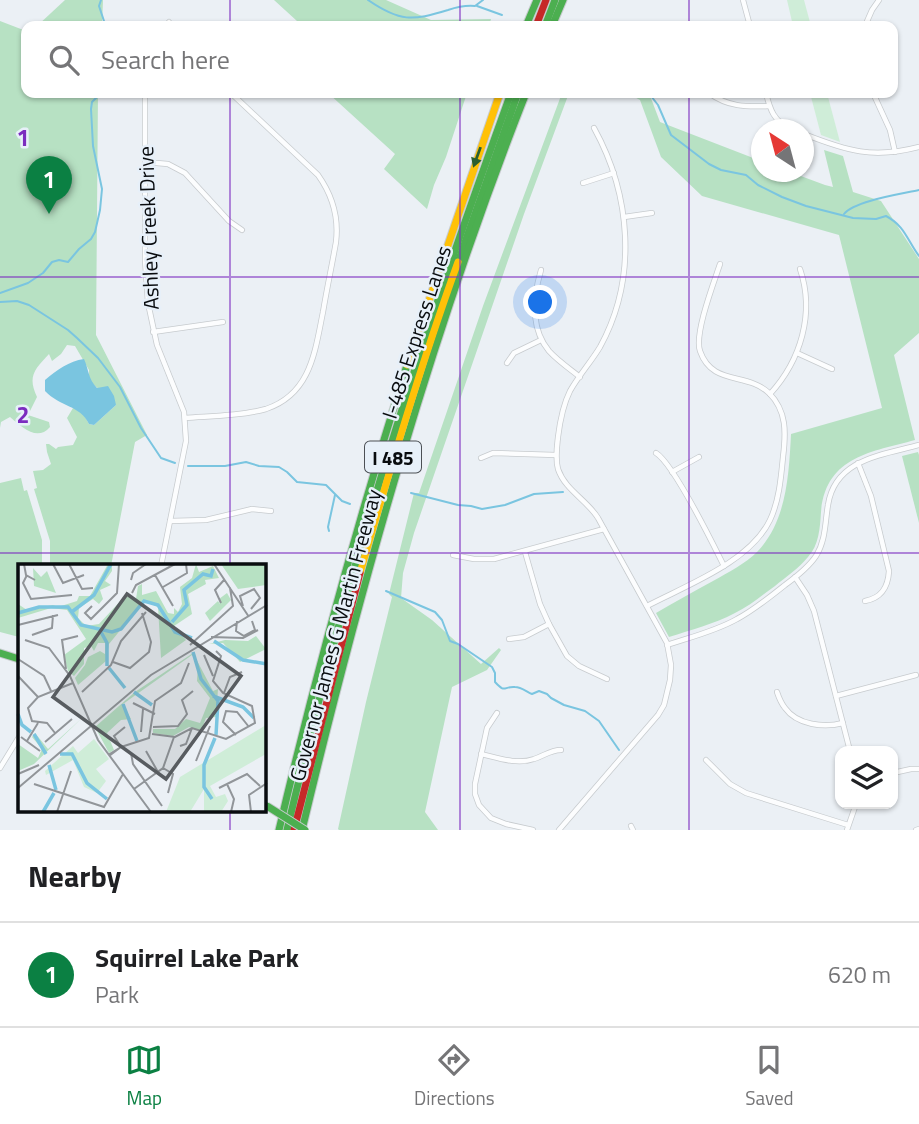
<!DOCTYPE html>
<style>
:root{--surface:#fff;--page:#f6f6f6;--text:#202124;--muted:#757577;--line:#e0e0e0;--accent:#0b8043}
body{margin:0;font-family:"Titillium Web",sans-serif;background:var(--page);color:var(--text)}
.controls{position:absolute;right:21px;bottom:21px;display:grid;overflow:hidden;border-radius:14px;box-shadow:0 2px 5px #0004}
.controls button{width:63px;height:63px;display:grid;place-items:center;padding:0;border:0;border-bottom:2px solid var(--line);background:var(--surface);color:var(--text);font:35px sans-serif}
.compass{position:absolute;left:751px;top:119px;width:63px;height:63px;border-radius:50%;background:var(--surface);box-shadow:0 2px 5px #0004;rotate:324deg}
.you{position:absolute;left:541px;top:303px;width:24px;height:24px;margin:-18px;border:5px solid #fff;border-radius:50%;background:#1a73e8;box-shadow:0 0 0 10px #1a73e833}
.badge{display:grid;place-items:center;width:46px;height:46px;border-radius:50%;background:var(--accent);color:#fff;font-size:23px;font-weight:700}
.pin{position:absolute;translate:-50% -58px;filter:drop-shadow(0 2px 4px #0008)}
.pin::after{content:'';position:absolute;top:37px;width:24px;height:21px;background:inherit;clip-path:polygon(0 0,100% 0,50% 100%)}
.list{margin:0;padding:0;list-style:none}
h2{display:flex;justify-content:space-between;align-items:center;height:91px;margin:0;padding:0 28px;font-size:30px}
h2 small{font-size:23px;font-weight:400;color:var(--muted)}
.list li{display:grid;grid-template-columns:46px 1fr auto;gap:21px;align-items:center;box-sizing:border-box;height:105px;padding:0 28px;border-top:2px solid var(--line)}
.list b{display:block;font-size:26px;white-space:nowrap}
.list p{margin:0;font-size:23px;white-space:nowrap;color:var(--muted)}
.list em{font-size:23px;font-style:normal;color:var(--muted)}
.icon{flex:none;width:38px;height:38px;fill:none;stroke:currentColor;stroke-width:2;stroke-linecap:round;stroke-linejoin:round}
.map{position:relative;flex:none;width:919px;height:830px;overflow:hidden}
.search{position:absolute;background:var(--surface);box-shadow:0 2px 5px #0004;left:21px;right:21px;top:21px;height:77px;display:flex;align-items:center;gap:18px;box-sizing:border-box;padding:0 24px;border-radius:14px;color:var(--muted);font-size:26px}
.sheet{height:196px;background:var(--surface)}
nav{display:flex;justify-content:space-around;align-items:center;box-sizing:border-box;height:98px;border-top:2px solid var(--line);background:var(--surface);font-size:19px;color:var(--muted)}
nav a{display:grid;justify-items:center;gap:4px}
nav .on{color:var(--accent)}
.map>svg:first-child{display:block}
</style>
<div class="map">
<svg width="919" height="830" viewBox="0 0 919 830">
<rect width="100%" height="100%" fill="#ebf0f5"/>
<g fill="#cfedd8">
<path d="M787,0h17l7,26h-18z"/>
<path d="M810,93h17l13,49 -19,-7z"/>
</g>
<g fill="#b7e1c3">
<path d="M65,0h38l-1,26h-65z"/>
<path d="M274,0h112l45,20 60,-1 -2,7h-197l5,-5z"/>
<path d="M0,21l26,10v62h72l-2,242 51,100 -12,7 -24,124h-61v-25l-16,-52 3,-1 -4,-17 10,-1 8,-6 -4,-12 -1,-8h3l7,5 2,-2 15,-2 4,-8 -10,-19 6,-10c9,3 12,8 16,16l5,1 22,-20 -25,-23 -2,-6v-6l-14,-24 -8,-1 -6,9 -9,7 -3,-7c-14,15 -22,22 -12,43l-9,18 21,7 1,5c-13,15 -28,0 -40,-10l-9,5 -1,6z"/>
<path d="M328,93h139l-21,64 -12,28 -7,24 -43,-40 11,-15z"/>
<path d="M562,93h7l-45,121 -110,319 -11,40 -2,25 31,22 49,44 18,-16 2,2 -14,20 -35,17 -27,125 13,18h-99l-1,-1 28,-127 26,-105 -3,-3 25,-101h5l64,-187z"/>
<path d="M627,93h22l11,29 101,39 1,11h28l35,13 8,2 -9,-37 19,6 10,36 28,9 38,58v74l-25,22 21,85c-43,12 -89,16 -94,72 -1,16 -2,33 -13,45 -9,11 -22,20 -33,29 -13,9 -25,20 -40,27 -21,11 -44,17 -66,24l-13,-24c19,-11 38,-22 57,-32 16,-9 32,-17 45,-30 29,-31 31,-78 33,-117l91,-26 -43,-173 -137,-39 -41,-39 -21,-57z"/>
<path d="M918,452l1,3v68l-17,-67z"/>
<path d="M21,478l3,13 3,-1 15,50v26h-23v71l-19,-5v-149z"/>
</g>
<path fill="#7ac5e0" d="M84,359c5,11 4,20 13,29l11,-2 6,10 2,9 -22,20 -5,-1c-9,-19 -29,-17 -44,-33v-11c12,-10 24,-19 39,-21z"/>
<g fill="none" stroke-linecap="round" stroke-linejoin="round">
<g stroke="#7ac5e0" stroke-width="2">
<path d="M101,0l-2,6 5,15 -1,5"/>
<path d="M368,0c32,22 44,21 80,10 9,-3 17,-5 27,-4l8,-6"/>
<path d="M477,6l25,9"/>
<path d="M647,93l4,3 7,9 13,30 38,29 12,6 25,5 12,10 24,12 24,9 47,12 23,1 10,-3c19,10 21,24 33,40"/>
<path d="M844,214c10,-13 57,-20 75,-24"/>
<path d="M0,293l28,-10 15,-10 9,-11 7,-2 9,2 11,-13 12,-10 4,-7 5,-22 2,-21 -9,-43 -2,-37 1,-7 9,-9"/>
<path d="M0,302l17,-1 12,4 39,25 9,8 21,20 22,29 21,41 20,30 14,5"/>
<path d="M188,466h37l21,-4 13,4 20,1 8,5 10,10 29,3 16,16 8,3"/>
<path d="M411,493l47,12 13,1 11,3 23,-4 29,-11 29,-2"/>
<path d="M329,531l-1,-4 7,-32"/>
<path d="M386,591l49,21 7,8 8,21 8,3 34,23 3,6v9c11,12 8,4 20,5 6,0 12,5 17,7l7,-3 8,3 4,4 13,7 21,6 14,10 20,29"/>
</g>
<g stroke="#c7cbce" stroke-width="6">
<g id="street">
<path d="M743,0l7,26"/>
<path d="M165,26l4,-4"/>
<path d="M865,26l7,-16 7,-10"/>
<path d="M145,93v167l3,43 9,42 27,67 2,29 -25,125"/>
<path d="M709,93c19,14 37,14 60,13"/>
<path d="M766,93c4,17 8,28 25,37"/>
<path d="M873,93l17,37 5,22"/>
<path d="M804,134c43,17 69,25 115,13"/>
<path d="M145,162l23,2 17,9 44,48 13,9"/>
<path d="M583,183l31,-10"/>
<path d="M624,217l28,-4"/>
<path d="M541,270c-8,27 -11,58 8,81 9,10 21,18 31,26"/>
<path d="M153,332l70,-10"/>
<path d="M797,353l35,16"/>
<path d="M507,363l7,-10 27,-13"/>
<path d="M770,394c31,-34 45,-81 30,-125"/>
<path d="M185,418c25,-2 57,-2 81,-9 45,-15 49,-58 57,-97 4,-24 9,-47 13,-70 3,-25 -3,-46 -18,-67l-87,-82"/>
<path d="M656,453c18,11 56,89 68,113"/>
<path d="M481,458l12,-5 63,2"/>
<path d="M858,463l13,33 18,75c-1,17 -8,27 -24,30"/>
<path d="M672,472l27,-15"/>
<path d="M170,521l36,-1 46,-11 19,2"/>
<path d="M525,552l15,52 9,20 18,32 12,10 28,13"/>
<path d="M453,555l21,4h20l110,-30"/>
<path d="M795,577l12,18 7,16 36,140"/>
<path d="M647,606c40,-21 103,-44 123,-86 9,-19 11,-42 13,-63 3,-24 4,-46 -14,-64 -22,-21 -57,-7 -69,-42 -6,-17 14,-69 20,-87"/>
<path d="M509,639l15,-2 25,-13"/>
<path d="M667,645c24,-8 49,-14 70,-26 17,-9 33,-22 48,-34 11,-8 23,-17 31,-29 10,-16 9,-34 12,-51 7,-46 54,-50 91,-60"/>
<path d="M777,692c2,6 4,11 8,16 12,17 39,20 58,15"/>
<path d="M836,696l80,-21"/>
<path d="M497,713l-10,15 -12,56v10l4,11 12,13 15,6 27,6"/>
<path d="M481,754c17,4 36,11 53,5 10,-3 16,-9 27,-9"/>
<path d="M706,760l24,24 16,9 102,32"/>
<path d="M0,768l19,-31"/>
<path d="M893,773l18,-4h8"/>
<path d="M631,826l2,4"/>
<path d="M559,830l99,-115 6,-10 6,-25 1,-15 -4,-22 -69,-125c-11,-18 -33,-28 -40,-49 -3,-11 -1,-22 0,-32 2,-16 5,-32 12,-46 9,-16 21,-29 30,-44 38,-69 31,-152 -6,-219"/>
<path d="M847,830l9,-26"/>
<path d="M916,830l3,-1"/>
</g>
</g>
<g stroke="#c7cbce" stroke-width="9">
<g id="fast">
<path d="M526,26l11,-26"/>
<path d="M545,26l10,-26"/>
<path d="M552,26l11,-26"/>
<path d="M458,262l60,-169"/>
<path d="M0,653l19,6"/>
<path d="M279,830c37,-157 80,-312 128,-465"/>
<path d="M287,830c22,-93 46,-186 72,-278 44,-155 97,-307 152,-459"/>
<path d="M302,830c60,-250 130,-498 224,-737"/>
</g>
</g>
<g stroke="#c7cbce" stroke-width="9">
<g id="slow">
<path d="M407,365l93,-272"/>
<path d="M360,573c30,-104 61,-209 98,-311"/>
</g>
</g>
<g stroke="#c7cbce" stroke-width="9">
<g id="jam">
<path d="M536,26l10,-26"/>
<path d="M294,830l66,-257"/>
</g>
</g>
<use href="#street" stroke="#fcfdfe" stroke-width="4.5"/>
<use href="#fast" stroke="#4caf50" stroke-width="7"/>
<use href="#slow" stroke="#ffc107" stroke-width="7"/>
<use href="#jam" stroke="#c62828" stroke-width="7"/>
<g stroke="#c7cbce" stroke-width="9" stroke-linecap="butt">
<path id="fast-bridge" d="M267,806l38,24"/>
</g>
<use href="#fast-bridge" stroke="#4caf50" stroke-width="7"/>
</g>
<defs><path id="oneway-solid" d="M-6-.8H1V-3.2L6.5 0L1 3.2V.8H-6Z" transform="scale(1.75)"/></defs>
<use fill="#2a5e30" href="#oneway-solid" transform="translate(477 157) rotate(110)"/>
<path fill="none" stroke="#7b2cbf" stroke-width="2" stroke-opacity="0.55" d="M230,0v26M460,0v26M689,0v26M230,93v473M460,93v737M689,93v737M0,277h919M0,553h919M230,811v19"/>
<g text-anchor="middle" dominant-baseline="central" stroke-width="5" stroke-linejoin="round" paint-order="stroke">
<rect fill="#e7f0f9" stroke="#4c5055" stroke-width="2" x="365" y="441.5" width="56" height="31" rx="5"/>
<g font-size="19" font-weight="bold" fill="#090c0f">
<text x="393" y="457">I 485</text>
</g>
<g font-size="21" fill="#090c0f" stroke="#e7f0f9">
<text transform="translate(148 228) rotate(-92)">Ashley Creek Drive</text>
<text transform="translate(416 332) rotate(-72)">I-485 Express Lanes</text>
<text transform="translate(335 635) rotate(-75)">Governor James G Martin Freeway</text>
</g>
</g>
<g transform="translate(18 564)">
<rect width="248" height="248" fill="#ebf0f5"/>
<path d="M248,161v29l-56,32 6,11 9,-3 3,7 -7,11h-17v-23l-14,23h-24l14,-35zM76,175l15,20 -13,10 10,12 -9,12 -13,-6 -11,-27 -27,15 -1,-4 28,-25 5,7z" fill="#cfedd8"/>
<path d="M90,0h4v7l-7,10 6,4 -11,5 3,9 -4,5 -6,-5 -14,9 -1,10 8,8 13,-2 26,-28 11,3 2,-13 4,-2v11l14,-4 12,22 6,1v-6l4,4 4,-8 -2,-17 12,-9 4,-14 3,8 14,-6 6,12 -14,2 1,4 -18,10 4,20 -18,12 12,14 -25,18 -3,-51 -14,-6 -35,43 -3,17 -28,24 -3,-7 10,-13 3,-8 12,-6 5,3v-11h-7l-4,8 -3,-5 -7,2v16l-10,12 -6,-5 -4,-16 22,-16 -19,-29 -16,-2 -33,10v-14l9,6 26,-5 5,2 19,-6 2,-5h11zM203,0h45v21l-28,4zM15,4l8,9 6,-6 9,22 -22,-7zM209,29l4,7 -21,21 -5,-8 13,-12 2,3 -1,-5zM238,72l10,13 -26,13 -17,-19 -14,1 16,-4 23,1zM175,89l20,38 5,-2 -2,28 -10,1 -5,13 -12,-4 -16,9 -20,-3v-4h22l11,-10 14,4 10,-25 -13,-17 1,-17 -6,-9 -69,49 8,15 -10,1 -14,13 7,17 -5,3 -14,-26 40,-35zM64,154l-48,46 -16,7v-27l20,14 4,-9 -10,-12 3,-4 13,16z" fill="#b7e1c3"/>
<path fill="none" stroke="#7ac5e0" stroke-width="3.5" d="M55,47l21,-16 17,-31M0,49l21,-6h29l13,18 31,7 9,-3 23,-28 14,4 17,27 17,6M154,58l15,-17 -3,-15 19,-16 8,2 2,-7M83,68l6,11v23M196,77l29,19 24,4M175,88l8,27 17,22 -2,34M91,104l16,20M116,128l18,13M195,132l30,11 11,11M105,140l14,37M0,150l4,11 9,7M16,170l12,20M42,190h12l15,29 20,16M31,201l7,25M194,235l-8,-12v-22l11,-27M25,248l11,-19"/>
<path fill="none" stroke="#919599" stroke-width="2" d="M6,0l2,11 9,5M35,0l10,19 21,-8M51,0l13,25 11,-1M196,0l35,53M9,11l-4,8 8,16 41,-4M137,11l18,31M113,16l2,-7 13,-9M145,23l24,-14 -1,-9M114,29l4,-8 39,-21M203,39l-6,-13 9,-10M74,42l-7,7 6,6 26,-26 2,-29M225,42l-3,-10 14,-7 6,9 -9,11M219,57l-1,10 8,5 11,-6 -3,-9M0,61l40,-10M14,71l20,-7 1,-13M193,73l32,1 15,-8M7,76l24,8 21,28 28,64 53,72M172,81l43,-39 -3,-18M186,91l9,21M0,95l26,17 7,15M95,98l17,6 19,-16 2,-10 -9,-29M48,105l-4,-29 16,-4M0,112l20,21M64,128l29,-27 10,-24 25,-29M206,129l6,-16 12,-5M115,139l22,11M107,163l-11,9 7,11 28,-9 6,-37 26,-18 8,-20M135,163l25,-1 9,-12 -5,-14 11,-9M123,168l2,-23M37,169l-8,-10 -15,-2 -4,-13 10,-11 35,-14M134,170l23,3 17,-9 34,11 29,-16 -3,-17 -29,-13 -10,-12 8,-25 -5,-5M218,171l-13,-13 3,-11 11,1 12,15M3,173l19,14M9,177l11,-18M27,178l27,-23M162,182l6,-2 6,-16M128,187l12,21M113,189l2,11 29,42M90,191l13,-8 -12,9M178,197l14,-35M145,204l10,6 -5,19M0,210l21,-9M16,220l70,23 19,-33M209,220l7,15 -3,13M0,224l133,-113 116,-70M201,224l28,-14 13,12M116,225l29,-21 11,-31M39,248l14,-41M233,248l-2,-17 18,-12"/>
<path fill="#585c60" fill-opacity="0.15" stroke="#585c60" stroke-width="3.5" d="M109,30l114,82 -75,103 -113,-82z"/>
<rect width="248" height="248" fill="none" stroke="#090c0f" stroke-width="3.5"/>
</g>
<g font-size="23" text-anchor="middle" font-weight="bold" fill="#7b2cbf" stroke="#e7f0f9" stroke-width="5" stroke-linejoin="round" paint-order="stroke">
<text x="23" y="146">1</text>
<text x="23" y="423">2</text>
</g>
</svg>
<div class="controls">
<button><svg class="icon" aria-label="layers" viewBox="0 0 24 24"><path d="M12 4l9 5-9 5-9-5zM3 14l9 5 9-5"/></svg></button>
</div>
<svg class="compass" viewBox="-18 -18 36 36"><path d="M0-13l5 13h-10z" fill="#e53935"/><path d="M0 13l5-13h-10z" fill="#757577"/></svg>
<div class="you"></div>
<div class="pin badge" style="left:49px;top:214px">1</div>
<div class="search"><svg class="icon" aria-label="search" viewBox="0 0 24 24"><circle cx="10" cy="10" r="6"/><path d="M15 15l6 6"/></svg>Search here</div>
</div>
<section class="sheet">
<h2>Nearby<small></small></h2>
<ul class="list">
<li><span class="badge">1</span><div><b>Squirrel Lake Park</b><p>Park</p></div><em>620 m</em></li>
</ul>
</section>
<nav>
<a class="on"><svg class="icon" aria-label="map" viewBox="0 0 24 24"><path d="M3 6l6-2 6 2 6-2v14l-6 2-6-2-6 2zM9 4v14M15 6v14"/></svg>Map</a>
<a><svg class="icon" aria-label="directions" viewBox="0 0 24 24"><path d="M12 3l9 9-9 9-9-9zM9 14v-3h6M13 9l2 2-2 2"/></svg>Directions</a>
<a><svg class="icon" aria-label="saved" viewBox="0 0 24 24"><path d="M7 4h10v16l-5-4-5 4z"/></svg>Saved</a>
</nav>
